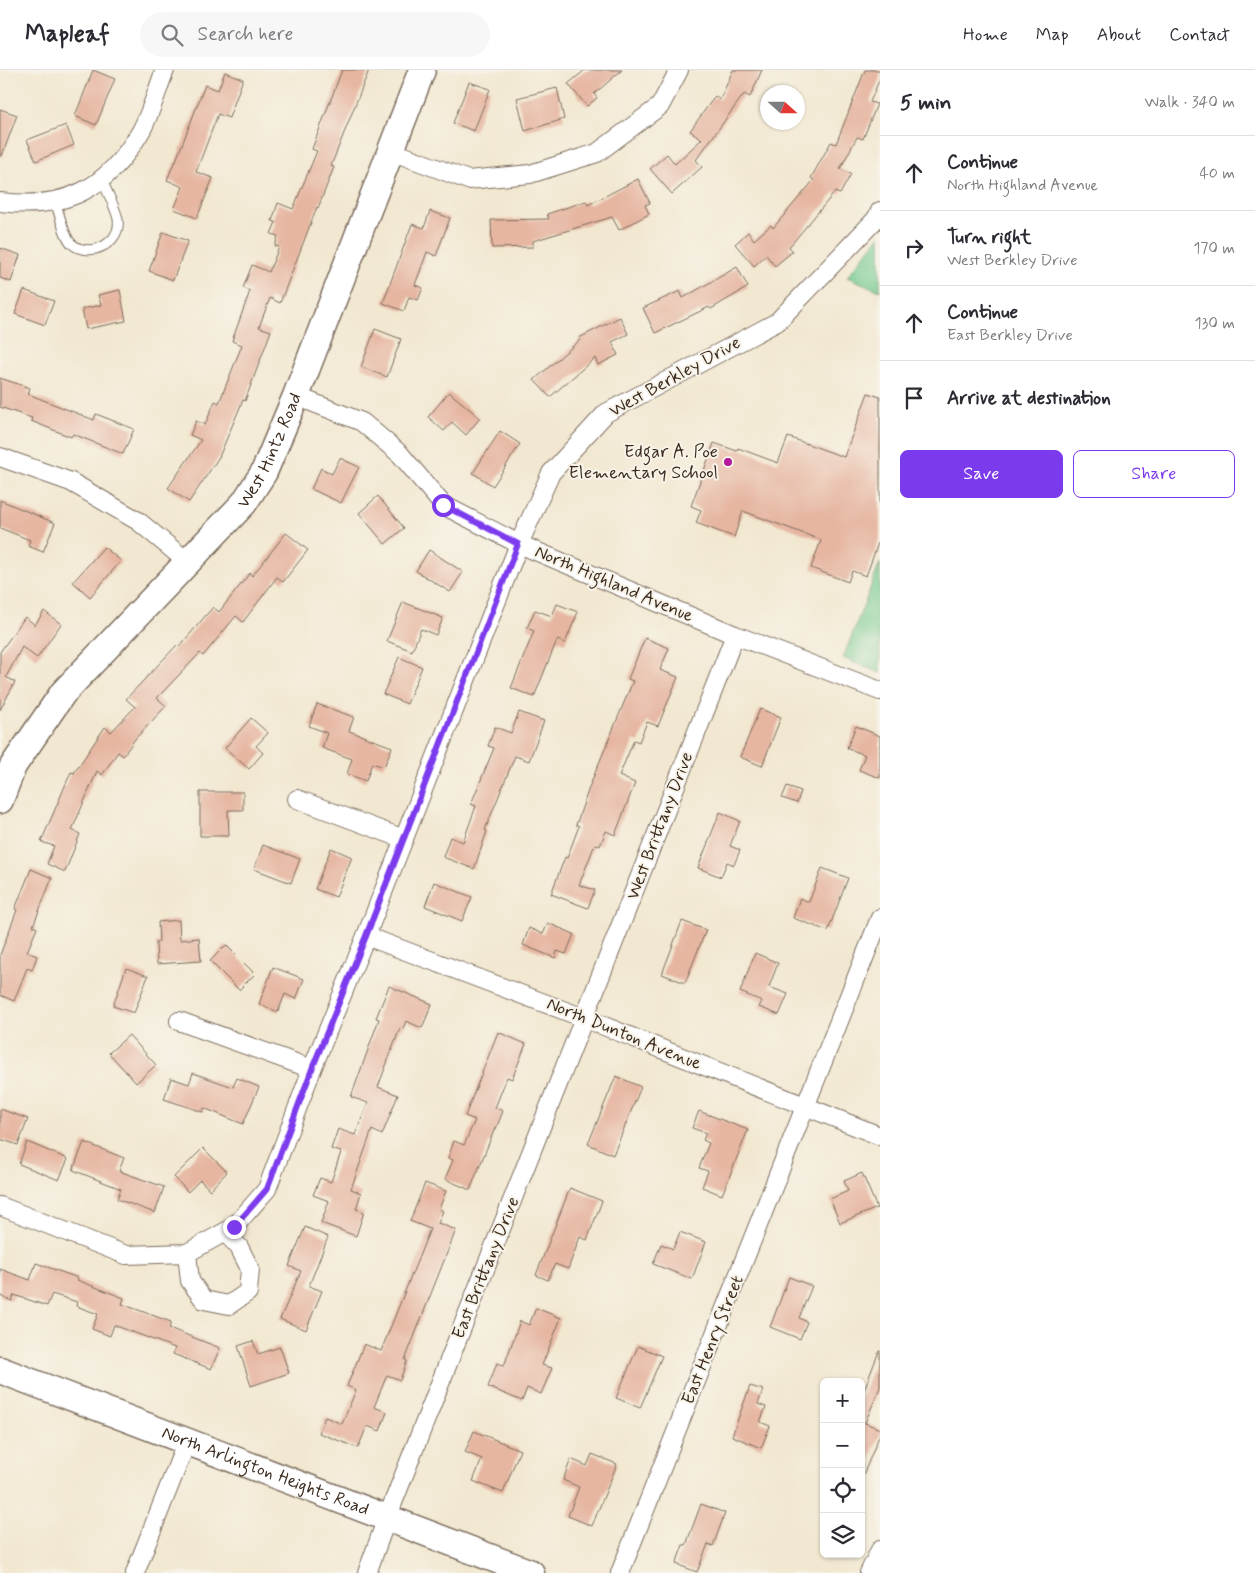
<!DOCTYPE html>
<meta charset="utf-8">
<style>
:root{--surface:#fff;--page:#f7f7f7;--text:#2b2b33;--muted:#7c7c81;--line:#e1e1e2;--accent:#7c3aed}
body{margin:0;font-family:Mynerve,sans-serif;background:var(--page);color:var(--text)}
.controls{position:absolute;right:15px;bottom:15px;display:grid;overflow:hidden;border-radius:8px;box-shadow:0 1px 4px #0004}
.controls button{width:45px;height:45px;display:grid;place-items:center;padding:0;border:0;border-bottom:1px solid var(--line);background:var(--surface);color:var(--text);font:25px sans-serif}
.compass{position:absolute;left:760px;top:15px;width:45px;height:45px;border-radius:50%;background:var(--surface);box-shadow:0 1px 4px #0004;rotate:111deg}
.stop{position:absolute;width:15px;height:15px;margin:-11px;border:4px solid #7c3aed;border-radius:50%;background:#fff}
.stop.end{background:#7c3aed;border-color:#fff;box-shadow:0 1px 5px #0008}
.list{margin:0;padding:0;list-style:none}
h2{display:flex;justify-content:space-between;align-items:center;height:65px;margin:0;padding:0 20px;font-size:21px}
h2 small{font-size:16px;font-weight:400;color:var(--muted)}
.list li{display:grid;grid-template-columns:32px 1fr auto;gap:15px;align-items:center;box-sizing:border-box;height:75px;padding:0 20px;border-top:1px solid var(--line)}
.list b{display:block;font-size:19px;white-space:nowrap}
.list p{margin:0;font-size:16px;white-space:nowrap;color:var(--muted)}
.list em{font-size:16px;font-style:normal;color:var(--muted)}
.actions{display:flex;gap:10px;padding:15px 20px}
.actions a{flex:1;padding:11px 0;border:1px solid var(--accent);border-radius:8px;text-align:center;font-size:18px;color:var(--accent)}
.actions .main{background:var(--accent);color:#fff}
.icon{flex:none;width:28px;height:28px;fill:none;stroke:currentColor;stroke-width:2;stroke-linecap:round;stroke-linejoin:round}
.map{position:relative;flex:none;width:880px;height:1503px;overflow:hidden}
header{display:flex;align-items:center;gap:30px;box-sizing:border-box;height:70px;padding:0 25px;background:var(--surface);border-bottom:1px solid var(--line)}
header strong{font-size:24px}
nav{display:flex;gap:28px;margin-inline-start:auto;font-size:18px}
.search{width:350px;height:45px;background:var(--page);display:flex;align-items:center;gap:12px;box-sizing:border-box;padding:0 18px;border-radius:28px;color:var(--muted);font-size:19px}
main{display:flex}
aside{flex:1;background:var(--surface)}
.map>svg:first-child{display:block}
</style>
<header>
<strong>Mapleaf</strong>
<div class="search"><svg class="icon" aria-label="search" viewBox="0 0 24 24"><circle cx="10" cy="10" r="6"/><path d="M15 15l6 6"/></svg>Search here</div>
<nav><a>Home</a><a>Map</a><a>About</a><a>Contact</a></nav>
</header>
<main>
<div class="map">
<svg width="880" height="1503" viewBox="0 0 880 1503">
<rect width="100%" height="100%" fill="#f7f3e8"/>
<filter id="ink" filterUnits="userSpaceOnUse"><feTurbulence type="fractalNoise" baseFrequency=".02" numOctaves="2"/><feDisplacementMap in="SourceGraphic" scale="10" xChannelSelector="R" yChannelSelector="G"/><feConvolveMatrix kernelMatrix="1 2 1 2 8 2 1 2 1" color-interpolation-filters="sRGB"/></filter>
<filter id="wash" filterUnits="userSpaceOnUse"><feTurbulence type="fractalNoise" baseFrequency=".0096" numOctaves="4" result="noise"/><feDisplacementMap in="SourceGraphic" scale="20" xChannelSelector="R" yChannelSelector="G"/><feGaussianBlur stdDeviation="1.12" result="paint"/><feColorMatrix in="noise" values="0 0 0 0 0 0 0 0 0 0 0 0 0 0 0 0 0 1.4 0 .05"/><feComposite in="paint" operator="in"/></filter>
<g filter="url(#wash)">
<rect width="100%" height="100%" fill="#f2e8d1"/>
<g fill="#73c98e" stroke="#577a56">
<path d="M880,165v56l-33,-14z"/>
<path d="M880,493v110l-37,-15z"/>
</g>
<g id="blocks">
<g fill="#e6b6a1">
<path d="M93,0l22,9 -19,46 -21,-9z"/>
<path d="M342,0h27l-38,96 3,1 -16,41 -1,-1 -37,96 -10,-5 -11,29 12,4 -26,70 -2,-1 -24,57 -30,45 -21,-14 33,-48 -11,-5 6,-14 9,4 10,-24 4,2 23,-58 -10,-4 18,-50 -7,-3 9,-23 17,7 10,-25 -4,-1 3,-10 -7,-2 5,-12 -4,-1 6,-18 15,6 24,-58 -5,-2z"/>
<path d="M585,0h37l-28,24 3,4 -10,8 -19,-22z"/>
<path d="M733,0h29l-12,27 -6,-3 -48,66 6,7 -30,27 -22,-25 17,-15 8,10 27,-25 -12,-8 25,-35 5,4z"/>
<path d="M865,0h15v8l-10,24 7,2 -14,35 -6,-2 -17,32 11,5 -11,20 -5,-2 -46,55 4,4 -18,15 -9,-11 -12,11 -19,-22 13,-12 6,8 17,-15 2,3 41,-48 -3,-2 20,-36 5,2z"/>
<path d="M225,2l18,7 -14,39 -11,-4 -22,58 17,6 -16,40 -23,-9 9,-22 -16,-7 7,-17h1l30,-78 13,5z"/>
<path d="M469,12l21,7 -16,42 -21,-8z"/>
<path d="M557,18l7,31 -39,12 -8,-33z"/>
<path d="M0,39l17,6 -15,41h-2z"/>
<path d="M66,55l8,20 -38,16 -9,-21z"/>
<path d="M638,109l12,24 -5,2 4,9 -30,16 -7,-13 -79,24v6l-41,1 -1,-28 58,-1 -2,-5 39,-13 2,4z"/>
<path d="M430,141l20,7 -14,38 -9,-4 -12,33 8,3 -5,12 -9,-3 -5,14 -21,-8 29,-79 12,4z"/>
<path d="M163,162l25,9 -15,39 -24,-9z"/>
<path d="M0,178l20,7 -9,27 -11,-4z"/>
<path d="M737,197l11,20 -37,22 -2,-2 -54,26 -12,-25 37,-17 3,7z"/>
<path d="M24,220l30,11 -9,24 -30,-11z"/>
<path d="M120,220l6,31 -40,8 -4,-20 19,-4 -3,-10z"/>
<path d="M620,247l8,17 -16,8 6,13 -20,10 -3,-7 -45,39 -16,-17 46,-40 -1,-2z"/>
<path d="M375,259l26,10 -14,38 -26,-10z"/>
<path d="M0,308l30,10 -2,6 66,26 2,-6 38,15 -11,25 -50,-20 -2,3 -40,-16 1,-3 -32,-11z"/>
<path d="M449,322l31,26 -14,17 -14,-13 -8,9 -16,-14z"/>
<path d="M868,323l12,4v141l-14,38 -14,-5 -4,11 -37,-14 10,-28 -78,-29 -9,26 -38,-14 5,-13 -10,-4 23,-63 23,8 1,-3 40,15 10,-26 56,20z"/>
<path d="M500,361l20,13 -27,42 -20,-13z"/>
<path d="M340,388l19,9 -18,36 -30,-14 10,-21 11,6z"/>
<path d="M378,426l26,32 -19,16 -26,-31z"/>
<path d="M0,430l55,23 -12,29 -15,-6 2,-6 -30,-12z"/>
<path d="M286,463l22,17 -25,32 -6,-5 -34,45 -7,-6 -33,40 -3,-3 -43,45 9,8 -31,33 -12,17 -5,-4 -16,23 -5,-4 -25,59 8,4 -15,38 -18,-8 7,-18 -13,-4 30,-70 3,1 31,-46 6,5 24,-25 -9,-8 51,-54 2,2 34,-40 6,5 31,-39 2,3z"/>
<path d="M104,477l17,14 -31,36 -17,-15z"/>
<path d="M429,480l34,22 -13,20 -34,-21z"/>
<path d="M403,532l40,16 -7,17 -15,-6 -9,22 -25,-10z"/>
<path d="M557,534l21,8 -13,31 -8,-3 -23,57 -23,-9 23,-57 -7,-3 8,-18 17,6z"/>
<path d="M44,541l17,13 -24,34 -15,-11 -16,30 9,5 -15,28v-58l25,-35 10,8z"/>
<path d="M645,568l24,10 -9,22 18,7 -20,49 -11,-4 -8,20 -5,-2 -15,36 16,7 -20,52 -9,-4 -6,15 -5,-2 -16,41 16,5 -7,18 -37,-14 14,-37 2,1 12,-32 -3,-1 14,-40 43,-104 -5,-2z"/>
<path d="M399,587l23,10 -15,37 -24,-10z"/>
<path d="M317,634l37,13 -5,14 43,16 -8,20 -12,-4 -6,18 -19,-7 5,-15 -30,-11 5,-15 -18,-7z"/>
<path d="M760,639l21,8 -19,49 -22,-9z"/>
<path d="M519,642l25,9 -15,40 -14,-5 -30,74 2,1 -13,38 -31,-12 7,-20 13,5 13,-36 -5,-2 23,-56 -6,-2 7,-19 16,6z"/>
<path d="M251,648l17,15 -12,13 7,7 -14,16 -24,-21z"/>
<path d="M856,656l24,10v42l-21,-8 6,-15 -18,-7z"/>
<path d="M787,716l14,5 -4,12 -15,-5z"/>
<path d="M200,722h43v18h-15l1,26h-29z"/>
<path d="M720,742l20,9 -10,25 10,4 -6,15 -7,-3 -6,15 -23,-9z"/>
<path d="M263,775l37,14 -9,24 -37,-14z"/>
<path d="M331,778l21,9 -16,40 -21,-8z"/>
<path d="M822,798l26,10 -20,53 -35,-13 7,-20 9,4z"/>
<path d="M31,799l21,9 -19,48 4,2 -10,24 10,4 -5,14 -5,-2 -13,33 -14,-6v-40l17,-45 -2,-1z"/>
<path d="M434,812l38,15 -10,24 -37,-15z"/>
<path d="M179,850l1,20 19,-2 2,23 -44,3 -1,-22h3l-1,-20z"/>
<path d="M682,851l24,9 -21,53 -23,-9z"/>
<path d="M548,853l26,11 -8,20 -9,-3 -2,7 -32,-13 6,-17 14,6z"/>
<path d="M226,875l29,29 -16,16 -29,-29z"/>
<path d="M755,883l23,10 -9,24 19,7 -9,21 -20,-8 3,-6 -22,-9z"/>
<path d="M273,897l31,12 -8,20 -11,-5 -7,18 -19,-8z"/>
<path d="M126,898l22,8 -14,37 -21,-7z"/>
<path d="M389,916l43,18 -10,24 -16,-7 -3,8 -3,-1 -22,59 20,8 -16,40 -10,-5 -21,59 10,4 -5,16 8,3 -8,24 -35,-13 8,-22 -16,-6 7,-17 11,4 10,-30 -10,-3 7,-20 17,6 13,-32 -17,-6 28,-78 -3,-1z"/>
<path d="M498,962l28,12 -14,35 -5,-2 -12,31 8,3 -7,18 -1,-1 -25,62 -25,-11 8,-19 -5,-2 6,-17 10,4 11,-25 -10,-4z"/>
<path d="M129,965l27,30 -20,18 -27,-30z"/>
<path d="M193,1003l40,14 4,-9 22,9 -16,37 -39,-16 -1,4 -39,-13 7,-21 18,6z"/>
<path d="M616,1006l25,11 -28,68 -25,-11z"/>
<path d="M0,1039l28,10 -10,26 -18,-6z"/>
<path d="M699,1041l49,19 -26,65 -20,-8 6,-16 -9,-3 10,-25 -6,-3 3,-7 -14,-5z"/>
<path d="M27,1072l41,17 -9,21 -40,-16z"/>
<path d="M84,1072l40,16 -5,13 45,16 -9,26 -38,-14 4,-10 -48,-19z"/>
<path d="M203,1078l24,24 -17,18 -10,-10 -12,12 -14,-15z"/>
<path d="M862,1103l15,35 -37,15 -10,-24 18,-8 -4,-10z"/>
<path d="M425,1113l21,8 -7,18 4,2 -5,12 18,7 -51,130 2,1 -7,19 -13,-5 -13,32 13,5 -7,19 -13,-5 -9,22 -39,-15 6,-16 17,7 14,-34 -9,-4 17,-42 17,7 49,-122 -20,-8z"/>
<path d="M570,1118l32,13 -15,39 -7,-3 -12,32 -13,-5 -7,16 -12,-5z"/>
<path d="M305,1157l23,10 -19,49 13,5 -16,39 -26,-11 21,-48 -12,-5z"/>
<path d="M680,1162l26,10 -14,37 -39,-15 8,-20 12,5z"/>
<path d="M36,1193l42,15 -1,2 47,18 -2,6 49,18 -2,6 51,20 -9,21 -38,-15 2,-6 -61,-23 -4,11 -18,-7 6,-15 -22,-8 1,-4 -25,-8 -5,12 -33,-11 -2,6 -12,-5v-27l30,11z"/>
<path d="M789,1207l23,9 -13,32 8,4 -7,17 -30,-12z"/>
<path d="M536,1238l25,10 -19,47 10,3 -11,26 -14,-6 -5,13 -34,-14 9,-24 7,3 16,-45 9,4z"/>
<path d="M253,1271l5,13 22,-7 9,26 -38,13 -13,-40z"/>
<path d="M638,1276l24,10 -22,52 -24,-10z"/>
<path d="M879,1281h1v36l-15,36 15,6v5l-18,44 -1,-80z"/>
<path d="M750,1316l13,4 -5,14 8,3 -6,15 10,4 -9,22 -29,-12z"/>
<path d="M474,1361l46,19 -17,43 -30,-12 9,-22 -17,-7z"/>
<path d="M592,1384l25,10 -25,62 -24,-10 11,-29 -16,-7 8,-21 16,7z"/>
<path d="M701,1434l24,9 -12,33 -5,-2 -11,28 -21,-8 7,-19h3z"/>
</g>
</g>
</g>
<g filter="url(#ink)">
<use href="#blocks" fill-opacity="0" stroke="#7b6c5d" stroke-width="1"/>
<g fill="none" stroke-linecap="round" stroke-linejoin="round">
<g stroke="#7b6c5d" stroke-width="11">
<path id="lane" d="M55,131c4,11 9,36 17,43 18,15 50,-1 46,-25 -3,-13 -11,-27 -16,-39"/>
</g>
<g stroke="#7b6c5d" stroke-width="20">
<g id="street">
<path d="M391,81l77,29 62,-6 67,-21 63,-47 19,-36"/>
<path d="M0,132c67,8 107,-13 141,-71 10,-18 16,-41 24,-61"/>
<path d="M296,326l66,26 38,32 43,51 76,39 216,91 145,56"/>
<path d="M0,387l71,25 67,39 51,42"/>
<path d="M297,729l107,40"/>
<path d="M366,866l218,82 296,118"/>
<path d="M179,951l133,48"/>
<path d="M0,1136l126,49 61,-2 47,-26 33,-38 45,-120 54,-133 153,-392 32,-71 55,-60 171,-91 99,-103 4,-8"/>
<path d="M187,1183l3,28 14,19 25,5 19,-13 2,-23 -11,-22 -14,-15"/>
<path d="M135,1503l52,-132"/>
<path d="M367,1503l20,-55 348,-883"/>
<path d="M620,1503l260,-655"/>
<path d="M869,1503l11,-23"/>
</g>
</g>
<g stroke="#7b6c5d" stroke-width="29">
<g id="secondary">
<path id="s1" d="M0,730l13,-34 50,-73 181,-190 20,-31 32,-76 126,-326"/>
<path id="s2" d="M0,1300l531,203"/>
</g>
</g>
<use href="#lane" stroke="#fff" stroke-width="9"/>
<use href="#street" stroke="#fff" stroke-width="18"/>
<use href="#secondary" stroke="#fff" stroke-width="26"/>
</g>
</g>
<g fill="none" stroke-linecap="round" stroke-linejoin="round" filter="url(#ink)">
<path stroke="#7c3aed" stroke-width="6" d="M234,1157l33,-38 45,-120 54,-133 152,-392 -75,-39"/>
</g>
<circle fill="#b5179e" stroke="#f7f3e8" stroke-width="2" cx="728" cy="392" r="5"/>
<g text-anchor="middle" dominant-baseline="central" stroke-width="4" stroke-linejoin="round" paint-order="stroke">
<g font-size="18" fill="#3b2a1e" stroke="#f7f3e8">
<text transform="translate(675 307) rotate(-29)">West Berkley Drive</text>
<text stroke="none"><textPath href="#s1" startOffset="446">West Hintz Road</textPath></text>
<text transform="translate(614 514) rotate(23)">North Highland Avenue</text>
<text transform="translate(660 756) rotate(-69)">West Brittany Drive</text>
<text transform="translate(624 964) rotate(22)">North Dunton Avenue</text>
<text transform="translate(486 1198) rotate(-68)">East Brittany Drive</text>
<text transform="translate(713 1270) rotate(-68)">East Henry Street</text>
<text stroke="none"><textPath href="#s2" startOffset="284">North Arlington Heights Road</textPath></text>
</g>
<g font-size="18" fill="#3b2a1e" stroke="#f7f3e8" text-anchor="end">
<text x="718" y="382">Edgar A. Poe<tspan x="718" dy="21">Elementary School</tspan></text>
</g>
</g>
</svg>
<div class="controls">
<button>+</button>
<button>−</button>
<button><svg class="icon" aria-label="locate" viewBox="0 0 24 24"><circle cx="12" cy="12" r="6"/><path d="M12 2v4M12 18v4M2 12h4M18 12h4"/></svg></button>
<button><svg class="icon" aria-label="layers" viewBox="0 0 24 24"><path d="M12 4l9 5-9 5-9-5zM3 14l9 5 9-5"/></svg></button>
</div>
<svg class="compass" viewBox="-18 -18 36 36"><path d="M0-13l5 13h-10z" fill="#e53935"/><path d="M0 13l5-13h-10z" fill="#7c7c81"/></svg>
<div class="stop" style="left:443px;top:435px"></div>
<div class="stop end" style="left:234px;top:1157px"></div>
</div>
<aside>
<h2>5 min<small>Walk · 340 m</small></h2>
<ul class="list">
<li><svg class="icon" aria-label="ahead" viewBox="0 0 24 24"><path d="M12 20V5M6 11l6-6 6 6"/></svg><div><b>Continue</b><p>North Highland Avenue</p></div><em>40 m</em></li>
<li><svg class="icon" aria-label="right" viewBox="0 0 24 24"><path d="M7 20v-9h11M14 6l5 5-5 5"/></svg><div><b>Turn right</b><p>West Berkley Drive</p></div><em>170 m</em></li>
<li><svg class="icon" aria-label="ahead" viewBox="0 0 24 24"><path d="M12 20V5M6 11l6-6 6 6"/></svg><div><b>Continue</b><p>East Berkley Drive</p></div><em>130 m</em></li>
<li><svg class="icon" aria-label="arrive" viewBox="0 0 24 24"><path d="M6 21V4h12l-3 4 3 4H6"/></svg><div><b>Arrive at destination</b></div></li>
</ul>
<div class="actions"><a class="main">Save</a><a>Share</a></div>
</aside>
</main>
